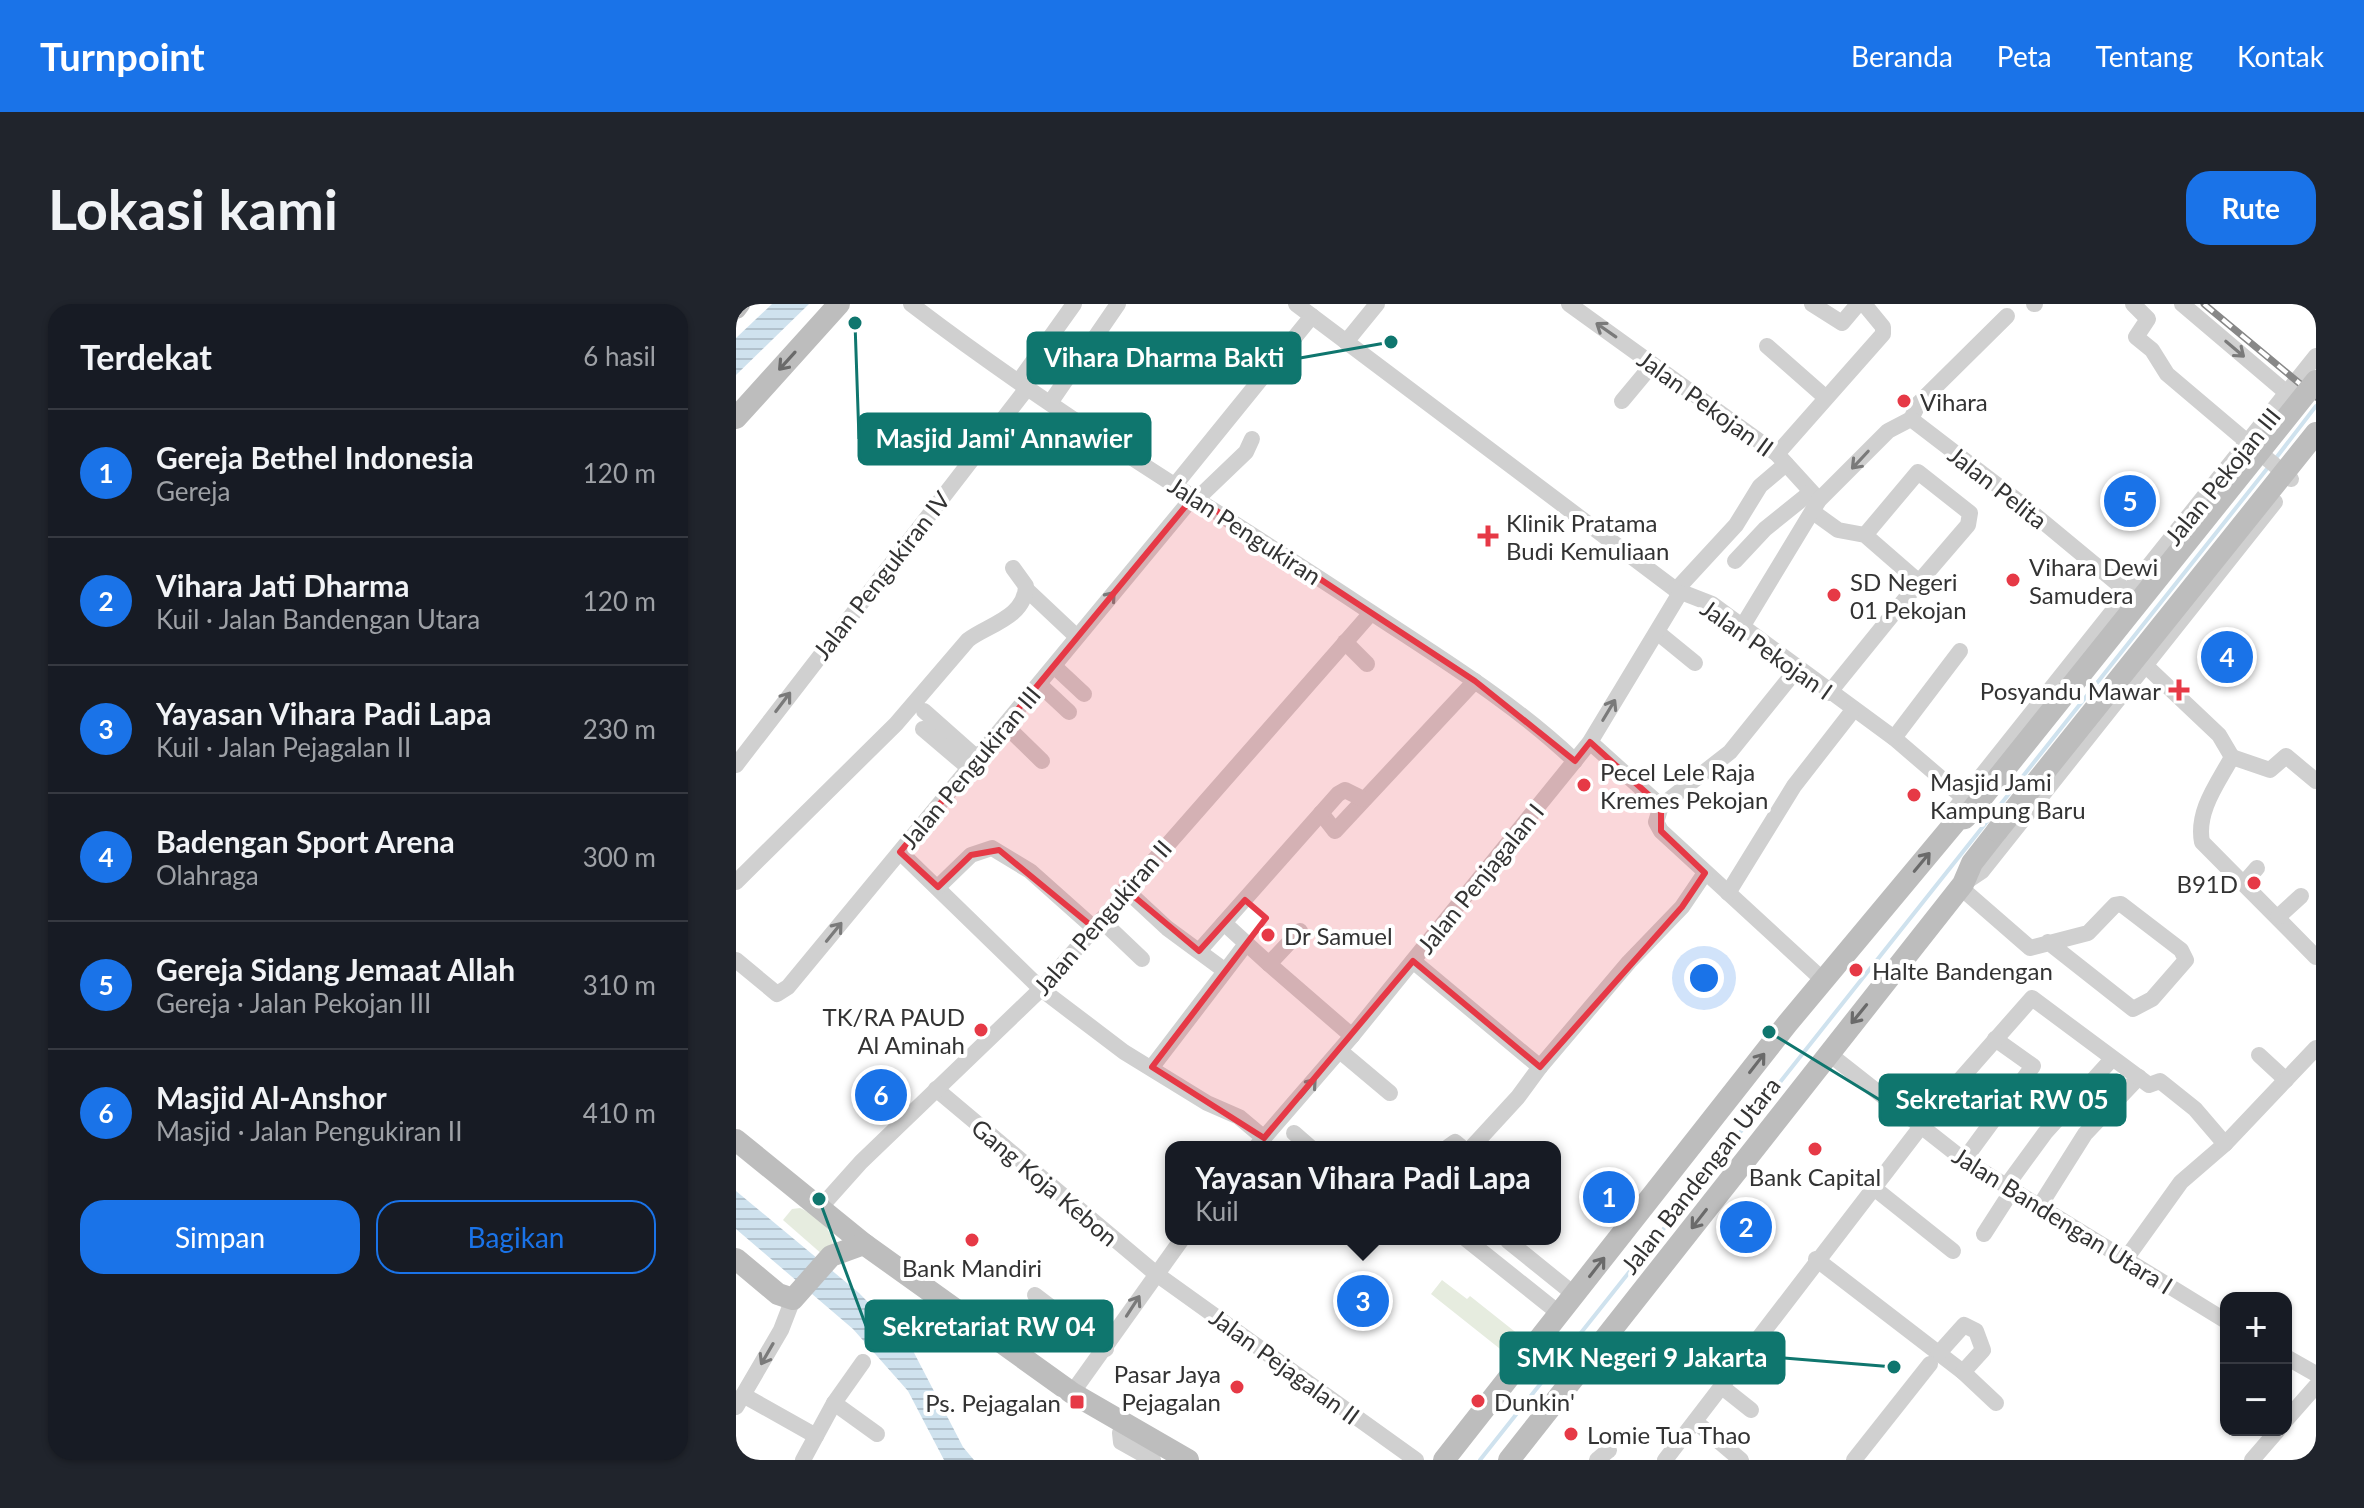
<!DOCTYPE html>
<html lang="id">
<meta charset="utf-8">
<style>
:root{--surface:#171b24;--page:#20242c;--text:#f1f3f6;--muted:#9ea1a6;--line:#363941;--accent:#1a73e8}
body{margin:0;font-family:Lato,sans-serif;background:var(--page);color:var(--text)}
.controls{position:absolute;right:24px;bottom:24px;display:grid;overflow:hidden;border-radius:16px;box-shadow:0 2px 6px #0004}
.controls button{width:72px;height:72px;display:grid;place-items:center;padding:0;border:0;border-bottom:2px solid var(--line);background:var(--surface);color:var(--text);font:40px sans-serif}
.you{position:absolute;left:968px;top:674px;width:28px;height:28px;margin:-20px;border:6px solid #fff;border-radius:50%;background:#1a73e8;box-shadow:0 0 0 12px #1a73e833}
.badge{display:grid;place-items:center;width:52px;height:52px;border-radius:50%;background:var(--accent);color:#fff;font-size:26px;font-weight:700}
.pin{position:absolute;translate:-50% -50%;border:4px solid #fff;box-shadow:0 2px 8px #0006}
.popup{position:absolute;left:429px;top:837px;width:396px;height:104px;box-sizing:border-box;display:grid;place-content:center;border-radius:16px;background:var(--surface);filter:drop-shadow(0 2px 6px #0005);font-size:26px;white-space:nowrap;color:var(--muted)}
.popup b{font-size:30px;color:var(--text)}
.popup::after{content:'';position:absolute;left:50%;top:100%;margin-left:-16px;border:16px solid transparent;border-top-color:var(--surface)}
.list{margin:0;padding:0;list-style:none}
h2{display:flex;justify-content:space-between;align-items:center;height:104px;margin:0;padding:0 32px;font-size:34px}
h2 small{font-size:26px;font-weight:400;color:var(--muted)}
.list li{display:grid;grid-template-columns:52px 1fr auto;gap:24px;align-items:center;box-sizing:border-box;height:128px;padding:0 32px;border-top:2px solid var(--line)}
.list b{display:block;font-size:30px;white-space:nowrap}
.list p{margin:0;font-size:26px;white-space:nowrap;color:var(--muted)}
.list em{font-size:26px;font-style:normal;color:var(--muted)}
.actions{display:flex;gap:16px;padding:24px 32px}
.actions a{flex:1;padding:18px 0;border:2px solid var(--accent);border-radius:24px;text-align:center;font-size:28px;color:var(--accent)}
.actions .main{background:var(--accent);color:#fff}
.map{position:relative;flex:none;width:1580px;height:1156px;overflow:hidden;border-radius:24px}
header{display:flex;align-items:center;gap:48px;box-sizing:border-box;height:112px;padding:0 40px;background:var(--accent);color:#fff}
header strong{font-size:38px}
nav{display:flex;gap:44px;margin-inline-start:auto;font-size:28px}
.intro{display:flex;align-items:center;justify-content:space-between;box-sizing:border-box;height:192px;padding:0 48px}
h1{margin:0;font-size:56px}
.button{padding:20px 36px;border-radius:24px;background:var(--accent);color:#fff;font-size:28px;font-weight:700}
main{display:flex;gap:48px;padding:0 48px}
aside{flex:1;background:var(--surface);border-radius:24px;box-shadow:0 2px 6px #0004}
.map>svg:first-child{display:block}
</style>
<header>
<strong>Turnpoint</strong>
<nav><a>Beranda</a><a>Peta</a><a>Tentang</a><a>Kontak</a></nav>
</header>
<div class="intro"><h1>Lokasi kami</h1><a class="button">Rute</a></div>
<main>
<aside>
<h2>Terdekat<small>6 hasil</small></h2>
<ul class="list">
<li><span class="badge">1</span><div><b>Gereja Bethel Indonesia</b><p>Gereja</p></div><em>120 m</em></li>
<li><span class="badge">2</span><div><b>Vihara Jati Dharma</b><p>Kuil · Jalan Bandengan Utara</p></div><em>120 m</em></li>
<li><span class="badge">3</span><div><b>Yayasan Vihara Padi Lapa</b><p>Kuil · Jalan Pejagalan II</p></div><em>230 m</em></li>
<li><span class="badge">4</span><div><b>Badengan Sport Arena</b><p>Olahraga</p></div><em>300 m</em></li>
<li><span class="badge">5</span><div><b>Gereja Sidang Jemaat Allah</b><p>Gereja · Jalan Pekojan III</p></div><em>310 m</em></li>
<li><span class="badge">6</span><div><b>Masjid Al-Anshor</b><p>Masjid · Jalan Pengukiran II</p></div><em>410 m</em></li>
</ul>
<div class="actions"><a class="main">Simpan</a><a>Bagikan</a></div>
</aside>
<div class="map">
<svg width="1580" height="1156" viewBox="0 0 1580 1156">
<defs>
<pattern id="water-rules" width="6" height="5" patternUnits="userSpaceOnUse" patternTransform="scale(2)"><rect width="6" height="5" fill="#cfe2ee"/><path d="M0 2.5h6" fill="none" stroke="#b2c2cd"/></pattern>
</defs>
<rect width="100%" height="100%" fill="#fff"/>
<g fill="#e6ecdf">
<path d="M64,904c17,8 32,19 33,39l-10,8 -40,-35 9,-11z"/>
<path d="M706,976l25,19 3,-3 58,46 -14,18 -83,-66z"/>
</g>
<g fill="url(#water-rules)">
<path d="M36,0h37l-73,71v-37z"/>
<path d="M0,887l123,102 51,52 53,102 11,13h-30l-36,-69 -55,-62 -117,-100z"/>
</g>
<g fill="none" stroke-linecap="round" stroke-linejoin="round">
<g stroke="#cfe2ee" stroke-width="4">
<path d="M1540,154l40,-52"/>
<path d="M744,1156l790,-995"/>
</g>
<g stroke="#d0d0d0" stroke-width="16">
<path d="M175,0c146,112 305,205 458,307 71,47 144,91 206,150"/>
<path d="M560,0l380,286 36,14 182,134 70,60"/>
<path d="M833,0l208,150 42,46"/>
<path d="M1076,0l30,19 16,-19"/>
<path d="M1298,0h1"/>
<path d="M1397,0l15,15 -12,18 16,13 15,24 124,105"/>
<path d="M1446,0l106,90"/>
<path d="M610,38l31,-38"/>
<path d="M1031,42l58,51"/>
<path d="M283,77l55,-77"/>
<path d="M886,97l30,-36"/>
<path d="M314,99l68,-99"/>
<path d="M1175,115l8,-16 88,-87"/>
<path d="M1041,150l106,-120v-7l-19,-23"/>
<path d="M439,181l137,-169"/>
<path d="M462,194l48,-46 6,-13"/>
<path d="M1077,208l25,18 27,5 54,47 -90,111"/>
<path d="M1129,231l53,-63 52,41 -2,12 -49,57"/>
<path d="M999,257l30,-32 46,-37"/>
<path d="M290,285l51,48"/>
<path d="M940,286l60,-65 24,-39 26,-22"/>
<path d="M1006,323l77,-127 69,-69 23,-12 107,82 111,92"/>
<path d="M921,328l38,31"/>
<path d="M609,338l22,22"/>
<path d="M1409,361l74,70 13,22c-14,26 -36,54 -30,85l114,115"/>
<path d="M318,362l30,28"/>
<path d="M303,380l30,28"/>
<path d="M188,407l53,47"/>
<path d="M269,421l37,36"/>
<path d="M187,425l46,39"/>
<path d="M1158,434l66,-87"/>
<path d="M854,438l71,64 69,-54 67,-83"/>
<path d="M1496,453l38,13 16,-14 30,25"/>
<path d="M0,461l292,-378"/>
<path d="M925,502l-5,16 5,9 162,149"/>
<path d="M585,509l14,18 140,-150"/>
<path d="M1222,515l-3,-10 361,-453"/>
<path d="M164,548l141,137 83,63 83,51 32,14 25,21"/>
<path d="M0,578l160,-158 72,-84c19,-15 57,-22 58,-54l-13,-18"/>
<path d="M1228,579l18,-12 293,-369"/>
<path d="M1508,579l13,-15"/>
<path d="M202,583l33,-32 21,-7 38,23 64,57"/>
<path d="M1224,583l70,61 58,-15 27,-28 6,-1 60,46 5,10 -34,39 -19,10 -85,-67"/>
<path d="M389,585l42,39 57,42"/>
<path d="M992,589l66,-107 60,-77"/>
<path d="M1542,613l23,-21"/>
<path d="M365,616l41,39"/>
<path d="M488,619l45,41 31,-33"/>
<path d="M463,647l139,-157 7,-4 18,9"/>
<path d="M0,656l41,34 11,-7 406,-491"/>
<path d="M677,657l127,106 89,-105 53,-55 23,-34"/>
<path d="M533,660l83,72"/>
<path d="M604,747l50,42"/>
<path d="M1092,749l136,107 262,161"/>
<path d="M1523,751l27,25"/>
<path d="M416,763l94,-123"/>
<path d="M200,785l219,184 261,187"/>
<path d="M558,829l16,14"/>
<path d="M520,843l96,-111 238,-294 90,-149"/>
<path d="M712,843l7,-5 6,5"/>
<path d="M736,843l46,-50 22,-30"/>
<path d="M1228,856l69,-94 -38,-27"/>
<path d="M1271,881l38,-52 67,-74"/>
<path d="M1138,884l79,63"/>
<path d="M1303,903l46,-73 54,-57"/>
<path d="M83,905l42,-47 180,-173 330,-376"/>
<path d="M1248,930l29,-45"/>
<path d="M730,935l94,75"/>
<path d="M772,937l67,54"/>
<path d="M1080,955l147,113 33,31"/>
<path d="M1389,956l56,-78 44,-38 91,-96"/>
<path d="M299,991l71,54"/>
<path d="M1202,1050l26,-29 12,6 7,19 -20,22"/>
<path d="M1550,1053l30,17"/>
<path d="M986,1083l29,23"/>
<path d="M336,1089l110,-154"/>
<path d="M7,1091l73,41"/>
<path d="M98,1099l43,31"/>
<path d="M0,1103l45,-77 12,-31"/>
<path d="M1550,1116l30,-34"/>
<path d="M960,1118l45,38"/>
<path d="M389,1120l-5,9 1,9 32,18"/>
<path d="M67,1156l31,-57 29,-41"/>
<path d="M861,1156l12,-10"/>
<path d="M929,1156l271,-353 96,-109 117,87 11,-4 35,28 30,35"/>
<path d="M1118,1156l76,-96"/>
<path d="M1516,1156l26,-30"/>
</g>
<g stroke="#bdbdbd" stroke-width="22">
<path d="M0,4l3,-4"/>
<path d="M0,114l103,-114"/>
<path d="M0,836l128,104 208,149 116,67"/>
<path d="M0,955l42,35 15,5 38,-43 33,-12"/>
<path d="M708,1156l343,-436 171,-205 7,-1 11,-13"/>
<path d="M773,1156l454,-576 9,-21 25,-32"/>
</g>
<g stroke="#888" stroke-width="7">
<path id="rail" d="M1468,0l112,93"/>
</g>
<use href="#rail" stroke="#fff" stroke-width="4" stroke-dasharray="12" stroke-linecap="butt"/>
<g stroke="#bdbdbd" stroke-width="22">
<path d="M1240,501l340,-424"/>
<path d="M1261,527l319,-398"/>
</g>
</g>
<defs><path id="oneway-shaft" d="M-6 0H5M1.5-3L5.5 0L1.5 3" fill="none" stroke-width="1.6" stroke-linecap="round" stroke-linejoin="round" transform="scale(2)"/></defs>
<g stroke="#7a7a7a">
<use href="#oneway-shaft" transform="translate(870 26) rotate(-145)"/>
<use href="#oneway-shaft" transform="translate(1499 45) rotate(40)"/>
<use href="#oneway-shaft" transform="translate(1124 156) rotate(133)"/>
<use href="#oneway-shaft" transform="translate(371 297) rotate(-50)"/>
<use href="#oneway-shaft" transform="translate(47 398) rotate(-53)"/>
<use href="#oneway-shaft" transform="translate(873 406) rotate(-59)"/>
<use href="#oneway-shaft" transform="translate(98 628) rotate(-51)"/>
<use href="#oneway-shaft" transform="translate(572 784) rotate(-50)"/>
<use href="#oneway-shaft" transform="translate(397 1002) rotate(-57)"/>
<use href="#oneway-shaft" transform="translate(31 1050) rotate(120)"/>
</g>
<g stroke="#6a6a6a">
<use href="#oneway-shaft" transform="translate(51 57) rotate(132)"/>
<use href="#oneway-shaft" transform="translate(1186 558) rotate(-50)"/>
<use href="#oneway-shaft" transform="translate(1123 710) rotate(129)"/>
<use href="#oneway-shaft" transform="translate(1021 759) rotate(-52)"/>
<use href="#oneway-shaft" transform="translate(963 915) rotate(128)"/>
<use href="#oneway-shaft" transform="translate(861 963) rotate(-52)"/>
</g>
<path fill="#e63946" fill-opacity="0.2" stroke="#e63946" stroke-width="6" stroke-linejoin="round" d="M458,192l281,185 100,80 15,-19 71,64v25l44,42 -23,34 -142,160 -127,-106 -149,177 -112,-71 114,-149 -21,-18 -46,51 -74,-62 -31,39 -95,-78 -28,5 -33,32 -38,-35z"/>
<g fill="#e63946" stroke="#fff" stroke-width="3">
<circle cx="1168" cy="97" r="8"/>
<path d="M748 220h8v8h8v8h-8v8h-8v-8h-8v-8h8z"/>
<circle cx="1277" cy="276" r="8"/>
<circle cx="1098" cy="291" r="8"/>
<path d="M1439 374h8v8h8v8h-8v8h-8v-8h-8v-8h8z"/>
<circle cx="848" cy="481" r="8"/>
<circle cx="1178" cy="491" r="8"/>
<circle cx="1518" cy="579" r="8"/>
<circle cx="532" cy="631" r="8"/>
<circle cx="1120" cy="666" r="8"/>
<circle cx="245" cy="726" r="8"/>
<circle cx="1079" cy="845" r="8"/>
<circle cx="236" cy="936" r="8"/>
<circle cx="501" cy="1083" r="8"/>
<circle cx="742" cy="1097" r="8"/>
<rect x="333" y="1090" width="16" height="16" rx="4"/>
<circle cx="835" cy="1130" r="8"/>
</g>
<g text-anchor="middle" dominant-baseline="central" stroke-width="8" stroke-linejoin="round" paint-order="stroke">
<g font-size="24" fill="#333" stroke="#fff" text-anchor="start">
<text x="1184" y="97">Vihara</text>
<text x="770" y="218">Klinik Pratama<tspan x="770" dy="28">Budi Kemuliaan</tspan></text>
<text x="1293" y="262">Vihara Dewi<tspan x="1293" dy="28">Samudera</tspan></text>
<text x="1114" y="277">SD Negeri<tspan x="1114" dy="28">01 Pekojan</tspan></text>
<text x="1425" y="386" text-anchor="end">Posyandu Mawar</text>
<text x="864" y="467">Pecel Lele Raja<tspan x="864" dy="28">Kremes Pekojan</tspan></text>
<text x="1194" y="477">Masjid Jami<tspan x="1194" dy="28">Kampung Baru</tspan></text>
<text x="1502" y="579" text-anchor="end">B91D</text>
<text x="548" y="631">Dr Samuel</text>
<text x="1136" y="666">Halte Bandengan</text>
<text x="229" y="712" text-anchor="end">TK/RA PAUD<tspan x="229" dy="28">Al Aminah</tspan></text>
<text x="1079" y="872" text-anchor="middle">Bank Capital</text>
<text x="236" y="963" text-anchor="middle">Bank Mandiri</text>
<text x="485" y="1069" text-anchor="end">Pasar Jaya<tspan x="485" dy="28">Pejagalan</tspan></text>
<text x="758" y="1097">Dunkin'</text>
<text x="325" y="1098" text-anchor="end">Ps. Pejagalan</text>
<text x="851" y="1130">Lomie Tua Thao</text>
</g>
<g font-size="24" fill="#333" stroke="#fff">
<text transform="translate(970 99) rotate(36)">Jalan Pekojan II</text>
<text transform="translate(1486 172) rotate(-51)">Jalan Pekojan III</text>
<text transform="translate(1262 183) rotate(38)">Jalan Pelita</text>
<text transform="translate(509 226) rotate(33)">Jalan Pengukiran</text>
<text transform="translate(145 271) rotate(-52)">Jalan Pengukiran IV</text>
<text transform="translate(1031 345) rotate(35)">Jalan Pekojan I</text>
<text transform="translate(234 463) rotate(-50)">Jalan Pengukiran III</text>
<text transform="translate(744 574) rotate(-51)">Jalan Penjagalan I</text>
<text transform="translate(366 613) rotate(-49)">Jalan Pengukiran II</text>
<text transform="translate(964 871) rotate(-52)">Jalan Bandengan Utara</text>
<text transform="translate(309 878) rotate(40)">Gang Koja Kebon</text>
<text transform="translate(1327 916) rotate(32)">Jalan Bandengan Utara I</text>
<text transform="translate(549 1062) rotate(36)">Jalan Pejagalan II</text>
</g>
</g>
<path fill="none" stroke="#0f766e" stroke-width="3" d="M655 38L564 54M119 19L123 135M1033 728L1144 796M83 895L130 1022M1158 1063L1048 1054"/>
<g fill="#0f766e" stroke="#fff" stroke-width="3">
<circle cx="655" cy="38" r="8"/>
<circle cx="119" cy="19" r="8"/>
<circle cx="1033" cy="728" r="8"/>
<circle cx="83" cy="895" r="8"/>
<circle cx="1158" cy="1063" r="8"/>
</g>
<g fill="#0f766e" stroke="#0f766e" stroke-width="3">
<rect x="292" y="29" width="272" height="50" rx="8"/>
<rect x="123" y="110" width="291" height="50" rx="8"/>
<rect x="1144" y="771" width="245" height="50" rx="8"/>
<rect x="130" y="997" width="246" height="50" rx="8"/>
<rect x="765" y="1029" width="283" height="50" rx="8"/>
</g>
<g font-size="26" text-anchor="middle" font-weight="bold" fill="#fff">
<text x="428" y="63">Vihara Dharma Bakti</text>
<text x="268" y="144">Masjid Jami' Annawier</text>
<text x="1266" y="805">Sekretariat RW 05</text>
<text x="253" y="1032">Sekretariat RW 04</text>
<text x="906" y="1063">SMK Negeri 9 Jakarta</text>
</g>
</svg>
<div class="controls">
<button>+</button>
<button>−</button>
</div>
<div class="you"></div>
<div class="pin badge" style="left:873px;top:893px">1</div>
<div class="pin badge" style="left:1010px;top:923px">2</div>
<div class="pin badge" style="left:627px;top:997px">3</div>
<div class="popup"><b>Yayasan Vihara Padi Lapa</b>Kuil</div>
<div class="pin badge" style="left:1491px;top:353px">4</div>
<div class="pin badge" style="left:1394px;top:197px">5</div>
<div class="pin badge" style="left:145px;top:791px">6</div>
</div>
</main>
